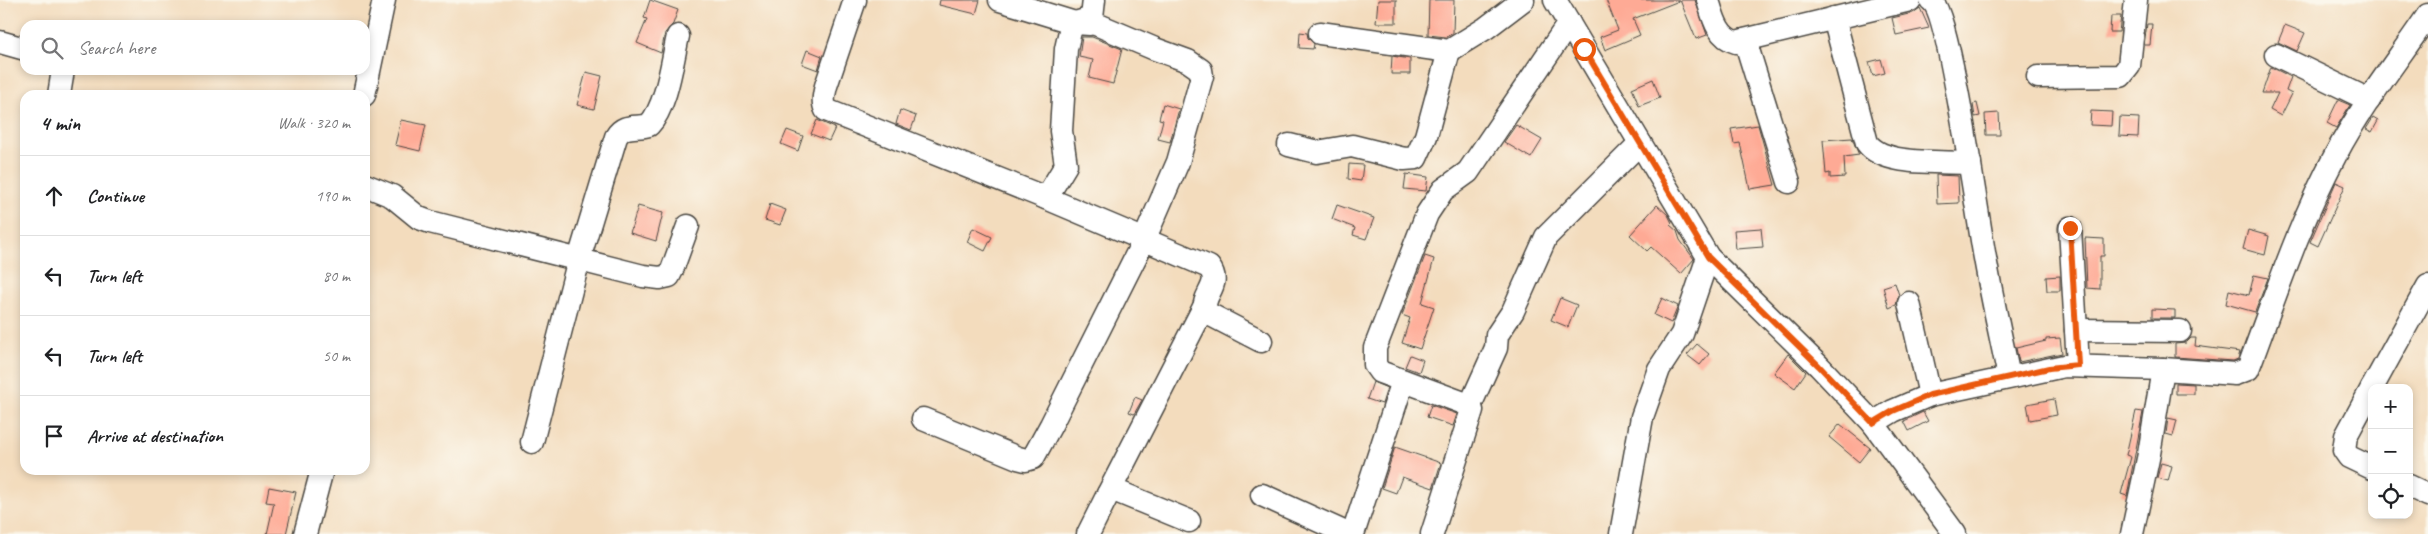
<!DOCTYPE html>
<meta charset="utf-8">
<style>
:root{--surface:#fff;--page:#f2f2f2;--text:#202124;--muted:#757577;--line:#e0e0e0}
body{margin:0;font-family:Caveat,sans-serif;background:var(--page);color:var(--text)}
.controls{position:absolute;right:15px;bottom:15px;display:grid;overflow:hidden;border-radius:10px;box-shadow:0 2px 8px #0003}
.controls button{width:45px;height:45px;display:grid;place-items:center;padding:0;border:0;border-bottom:1px solid var(--line);background:var(--surface);color:var(--text);font:25px sans-serif}
.stop{position:absolute;width:15px;height:15px;margin:-11px;border:4px solid #ea580c;border-radius:50%;background:#fff}
.stop.end{background:#ea580c;border-color:#fff;box-shadow:0 1px 5px #0008}
.list{margin:0;padding:0;list-style:none}
h2{display:flex;justify-content:space-between;align-items:center;height:65px;margin:0;padding:0 20px;font-size:21px}
h2 small{font-size:16px;font-weight:400;color:var(--muted)}
.list li{display:grid;grid-template-columns:32px 1fr auto;gap:15px;align-items:center;box-sizing:border-box;height:80px;padding:0 20px;border-top:1px solid var(--line)}
.list b{display:block;font-size:19px;white-space:nowrap}
.list em{font-size:16px;font-style:normal;color:var(--muted)}
.icon{flex:none;width:28px;height:28px;fill:none;stroke:currentColor;stroke-width:2;stroke-linecap:round;stroke-linejoin:round}
.map{position:relative;flex:none;width:2428px;height:534px;overflow:hidden}
.search{position:absolute;background:var(--surface);box-shadow:0 2px 8px #0003;left:20px;top:20px;width:350px;height:55px;display:flex;align-items:center;gap:12px;box-sizing:border-box;padding:0 18px;border-radius:15px;color:var(--muted);font-size:19px}
.panel{position:absolute;background:var(--surface);box-shadow:0 2px 8px #0003;left:20px;top:90px;width:350px;height:385px;border-radius:15px}
.map>svg:first-child{display:block}
</style>
<div class="map">
<svg width="2428" height="534" viewBox="0 0 2428 534">
<rect width="100%" height="100%" fill="#fbf7ec"/>
<filter id="ink" filterUnits="userSpaceOnUse"><feTurbulence type="fractalNoise" baseFrequency=".02" numOctaves="2"/><feDisplacementMap in="SourceGraphic" scale="10" xChannelSelector="R" yChannelSelector="G"/><feConvolveMatrix kernelMatrix="1 2 1 2 8 2 1 2 1" color-interpolation-filters="sRGB"/></filter>
<filter id="wash" filterUnits="userSpaceOnUse"><feTurbulence type="fractalNoise" baseFrequency=".0096" numOctaves="4" result="noise"/><feDisplacementMap in="SourceGraphic" scale="20" xChannelSelector="R" yChannelSelector="G"/><feGaussianBlur stdDeviation="1.12" result="paint"/><feColorMatrix in="noise" values="0 0 0 0 0 0 0 0 0 0 0 0 0 0 0 0 0 1.4 0 .05"/><feComposite in="paint" operator="in"/></filter>
<g filter="url(#wash)">
<rect width="100%" height="100%" fill="#f3dcbd"/>
<g id="blocks">
<g fill="#feaa95">
<path d="M650,0l28,10 -5,14 -8,9 -4,20 -24,-10 10,-24 -3,-1z"/>
<path d="M940,0h40l-4,14 -37,-9z"/>
<path d="M1378,0h18v23h-20z"/>
<path d="M1429,0h25l-1,33 -7,4 -18,-2z"/>
<path d="M1606,0h73v1l-46,18 7,16 -35,15 -5,-13 18,-7z"/>
<path d="M1680,0h15l12,35 -11,4z"/>
<path d="M1920,8l9,20 -33,7 -4,-17 21,-5z"/>
<path d="M2111,16h10l-2,16h-9z"/>
<path d="M2147,24h5l-2,21h-6z"/>
<path d="M2285,25l20,8 -8,18 -19,-9z"/>
<path d="M1300,32l7,1 1,5 6,6 -1,5 -14,-1z"/>
<path d="M1082,37h10l30,12 -9,35 -24,-6 4,-18 -14,-3z"/>
<path d="M807,50l15,6 -4,14 -16,-6z"/>
<path d="M1392,56l18,3v15h-19z"/>
<path d="M1881,59l4,14 -12,3 -4,-14z"/>
<path d="M2271,67l20,10 -5,14 6,3 -11,22 -11,-6 8,-17h-16z"/>
<path d="M586,72l16,4 -8,33 -17,-4z"/>
<path d="M1653,79l7,19 -21,8 -7,-18z"/>
<path d="M2338,100l12,5 -14,23 -9,-5z"/>
<path d="M1977,103l3,13 -5,1 -2,-13z"/>
<path d="M1163,104l16,5 -9,33 -12,-3 5,-19 -4,-1z"/>
<path d="M900,110l16,6 -5,14 -15,-6z"/>
<path d="M2091,111l21,1 -1,14 -21,-1z"/>
<path d="M1999,113l1,22h-14l-1,-21z"/>
<path d="M2120,117l19,1 -1,19 -19,-1z"/>
<path d="M2373,118l5,3 -6,11 -6,-3z"/>
<path d="M401,120l25,5 -6,26 -25,-6z"/>
<path d="M817,120l18,8 -6,13 -18,-7z"/>
<path d="M1516,125l26,15 -11,18 -27,-16z"/>
<path d="M1758,125l17,60 -25,4 -10,-46 -6,1 -3,-15z"/>
<path d="M787,130l16,6 -5,15 -17,-7z"/>
<path d="M1852,138l7,17 -15,2 1,20 -15,1v-5l-4,1 -3,-34z"/>
<path d="M1349,164l14,1 -2,16 -13,-2z"/>
<path d="M1406,174l22,3 -2,14 -22,-2z"/>
<path d="M1936,175l22,1 1,27 -22,1z"/>
<path d="M2336,182l9,4 -27,60 -8,-4z"/>
<path d="M770,204l16,6 -6,15 -15,-5z"/>
<path d="M1337,205l37,13 -8,21 -13,-4 2,-7 -23,-9z"/>
<path d="M1657,205l11,10 4,8 -2,2 7,6 3,9 14,19 -13,15 -30,-27 -4,4 -17,-16z"/>
<path d="M638,206l25,7 -7,28 -26,-8z"/>
<path d="M973,228l19,9 -7,14 -18,-9z"/>
<path d="M1761,228l2,19 -27,2 -2,-19z"/>
<path d="M2248,230l21,6 -4,19 -22,-6z"/>
<path d="M2085,238l19,1v17h-4v33l-13,-1z"/>
<path d="M1425,256l9,3 -12,44 12,4 -14,42 -18,-6 8,-25 -8,-3z"/>
<path d="M2254,275l14,3 -13,34 -29,-8 3,-14 20,5z"/>
<path d="M2060,276v15h-13l-1,-14z"/>
<path d="M1895,283l4,12 -3,10 -7,3 -6,-21z"/>
<path d="M1560,298l17,7 -9,22 -17,-7z"/>
<path d="M1662,298l16,8 -7,17 -17,-8z"/>
<path d="M2152,309l23,1v8h-23z"/>
<path d="M2060,338l2,15 -43,9 -3,-14 30,-7v-2z"/>
<path d="M2191,338h5l-1,8 45,6 -2,7 -5,2 -58,-4v-13l11,-1z"/>
<path d="M1697,344l12,10 -9,11 -13,-10z"/>
<path d="M1788,354l18,18 -11,16 -21,-15z"/>
<path d="M1410,355l13,5 -4,12 -14,-5z"/>
<path d="M1373,382l14,6 -5,16 -15,-5z"/>
<path d="M2176,383l18,1v10h-18z"/>
<path d="M1135,397l7,3 -8,14 -5,-2z"/>
<path d="M2054,399l3,16 -27,5 -3,-16z"/>
<path d="M1431,405l26,9 -4,12 -26,-9z"/>
<path d="M2136,411l7,1 -16,84 -6,-2 10,-37 -5,-2z"/>
<path d="M1923,412l5,9 -19,10 -5,-10z"/>
<path d="M2168,418l9,2 -4,16 -7,-2z"/>
<path d="M1840,424l30,24 -11,14 -30,-25z"/>
<path d="M1395,447l46,16 -8,25 -31,-11 -6,16 -14,-5z"/>
<path d="M2161,463l11,3 -4,15 -11,-3z"/>
<path d="M269,487l27,5 -10,42h-19l7,-31 -8,-1z"/>
</g>
</g>
</g>
<g filter="url(#ink)">
<use href="#blocks" fill-opacity="0" stroke="#494641" stroke-width="1"/>
<g fill="none" stroke-linecap="round" stroke-linejoin="round">
<g stroke="#494641" stroke-width="25">
<g id="minor">
<path d="M855,0l-29,86c-2,9 -4,16 0,24l220,88 163,69c14,18 -8,27 -4,45l56,29"/>
<path d="M1000,0l75,23 15,1"/>
<path d="M1555,0l153,257 111,109 54,57 82,111"/>
<path d="M1708,0c5,16 9,37 28,42l174,-42"/>
<path d="M1931,0c19,14 47,222 54,258 7,40 16,80 24,119"/>
<path d="M1834,18l33,125c17,24 75,18 103,20"/>
<path d="M1320,33l129,18 37,-23 37,-28"/>
<path d="M1745,40l44,142"/>
<path d="M0,42l25,7"/>
<path d="M2276,55l93,45"/>
<path d="M2038,77l83,-1 8,-10 7,-66"/>
<path d="M59,95l4,-25"/>
<path d="M364,95l20,-95"/>
<path d="M1289,145l28,7 35,-6 52,13 12,-1 10,-22 23,-85"/>
<path d="M365,185l27,11 27,22 11,4 213,54 17,2 9,-2 3,-6 16,-44"/>
<path d="M1046,198l20,-33 -5,-34 5,-82 4,-18 5,-8 17,-5"/>
<path d="M2070,228l8,137"/>
<path d="M1909,303l21,92"/>
<path d="M2076,330l104,1"/>
<path d="M2372,388l56,-102"/>
<path d="M2372,388l-26,48 -2,14 5,7 23,11"/>
<path d="M1468,405l5,-6 23,-51 1,-13 16,-24 33,-74 94,-94"/>
<path d="M923,419l95,39 8,2 7,-2 18,-33 93,-185 34,-78 24,-86 -1,-6 -13,-9 -33,-12 -59,-25 -4,-6 2,-18"/>
<path d="M1873,423l20,-12 37,-16 134,-29 99,3 72,5 13,-5c27,-72 51,-146 88,-215 26,-49 61,-93 92,-139"/>
<path d="M532,442l47,-183 37,-122c8,-14 20,-8 33,-12 18,-19 23,-63 29,-89"/>
<path d="M2409,486l19,9"/>
<path d="M1108,494l96,-187"/>
<path d="M1262,495l86,39"/>
<path d="M305,534l17,-64"/>
<path d="M1088,534l20,-40 8,-3 73,30"/>
<path d="M1353,534l50,-153"/>
<path d="M1432,534l40,-124 -4,-5 -7,-3 -81,-30 -5,-7v-17l52,-134 16,-24 25,-18 101,-149"/>
<path d="M1621,534l21,-117 17,-48 23,-35 26,-77"/>
<path d="M2132,534l17,-80 14,-85"/>
</g>
</g>
<use href="#minor" stroke="#fff" stroke-width="22"/>
</g>
</g>
<g fill="none" stroke-linecap="round" stroke-linejoin="round" filter="url(#ink)">
<path stroke="#ea580c" stroke-width="6" d="M1584,49l124,208 111,109 54,57 20,-12 37,-16 119,-27 29,-3 -8,-137"/>
</g>
</svg>
<div class="controls">
<button>+</button>
<button>−</button>
<button><svg class="icon" aria-label="locate" viewBox="0 0 24 24"><circle cx="12" cy="12" r="6"/><path d="M12 2v4M12 18v4M2 12h4M18 12h4"/></svg></button>
</div>
<div class="stop" style="left:1584px;top:49px"></div>
<div class="stop end" style="left:2070px;top:228px"></div>
<div class="search"><svg class="icon" aria-label="search" viewBox="0 0 24 24"><circle cx="10" cy="10" r="6"/><path d="M15 15l6 6"/></svg>Search here</div>
<section class="panel">
<h2>4 min<small>Walk · 320 m</small></h2>
<ul class="list">
<li><svg class="icon" aria-label="ahead" viewBox="0 0 24 24"><path d="M12 20V5M6 11l6-6 6 6"/></svg><div><b>Continue</b></div><em>190 m</em></li>
<li><svg class="icon" aria-label="left" viewBox="0 0 24 24"><path d="M17 20v-9H6M10 6l-5 5 5 5"/></svg><div><b>Turn left</b></div><em>80 m</em></li>
<li><svg class="icon" aria-label="left" viewBox="0 0 24 24"><path d="M17 20v-9H6M10 6l-5 5 5 5"/></svg><div><b>Turn left</b></div><em>50 m</em></li>
<li><svg class="icon" aria-label="arrive" viewBox="0 0 24 24"><path d="M6 21V4h12l-3 4 3 4H6"/></svg><div><b>Arrive at destination</b></div></li>
</ul>
</section>
</div>
